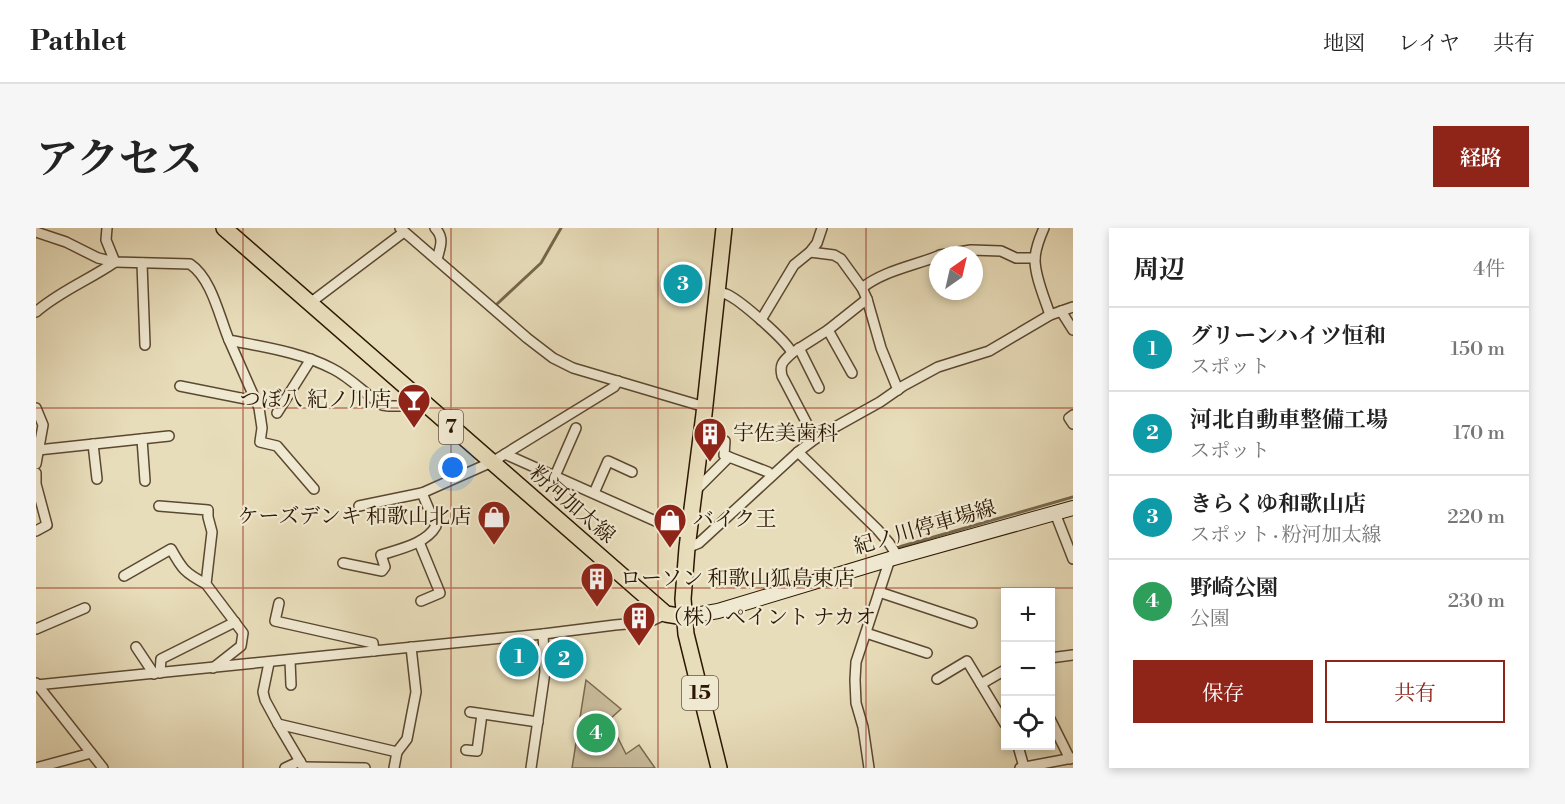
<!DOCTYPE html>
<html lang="ja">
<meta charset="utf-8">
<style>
:root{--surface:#fff;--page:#f6f6f6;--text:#222;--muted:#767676;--line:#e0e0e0;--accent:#8f2418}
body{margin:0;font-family:"Libre Bodoni","Noto Serif JP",serif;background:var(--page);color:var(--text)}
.controls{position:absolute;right:18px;bottom:18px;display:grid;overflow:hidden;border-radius:0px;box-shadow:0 3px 9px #0003}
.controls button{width:54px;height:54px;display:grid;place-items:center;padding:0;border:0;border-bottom:2px solid var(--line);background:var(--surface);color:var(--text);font:30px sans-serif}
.compass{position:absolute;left:893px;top:18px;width:54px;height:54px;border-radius:50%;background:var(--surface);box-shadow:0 3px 9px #0003;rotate:34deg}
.you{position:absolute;left:417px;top:240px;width:21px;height:21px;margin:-15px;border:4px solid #fff;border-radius:50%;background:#1a73e8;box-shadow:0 0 0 9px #1a73e833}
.badge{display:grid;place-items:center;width:39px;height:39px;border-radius:50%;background:var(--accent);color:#fff;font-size:20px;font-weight:700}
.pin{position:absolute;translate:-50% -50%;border:3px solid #fff;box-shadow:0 2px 6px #0006}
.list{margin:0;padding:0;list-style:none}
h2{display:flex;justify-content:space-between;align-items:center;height:78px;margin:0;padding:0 24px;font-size:26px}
h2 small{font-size:20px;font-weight:400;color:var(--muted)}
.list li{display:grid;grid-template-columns:39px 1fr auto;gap:18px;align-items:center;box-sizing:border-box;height:84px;padding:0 24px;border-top:2px solid var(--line)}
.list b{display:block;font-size:22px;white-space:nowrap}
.list p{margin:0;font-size:20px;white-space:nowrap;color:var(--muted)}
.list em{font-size:20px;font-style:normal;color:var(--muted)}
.actions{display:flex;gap:12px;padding:18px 24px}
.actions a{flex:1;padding:14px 0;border:2px solid var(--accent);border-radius:0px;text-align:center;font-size:21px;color:var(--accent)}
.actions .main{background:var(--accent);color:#fff}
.icon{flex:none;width:33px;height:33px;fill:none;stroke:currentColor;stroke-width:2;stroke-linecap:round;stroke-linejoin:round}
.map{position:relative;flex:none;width:1037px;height:540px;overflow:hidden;border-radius:0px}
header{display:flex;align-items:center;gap:36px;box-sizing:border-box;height:84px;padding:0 30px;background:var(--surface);border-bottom:2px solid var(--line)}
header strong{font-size:28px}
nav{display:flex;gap:33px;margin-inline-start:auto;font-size:21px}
.intro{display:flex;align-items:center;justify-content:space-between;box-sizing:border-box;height:144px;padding:0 36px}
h1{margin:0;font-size:42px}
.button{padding:15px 27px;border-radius:0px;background:var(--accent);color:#fff;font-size:21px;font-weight:700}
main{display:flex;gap:36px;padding:0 36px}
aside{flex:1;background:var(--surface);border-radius:0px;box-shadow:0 3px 9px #0003}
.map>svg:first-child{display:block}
</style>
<header>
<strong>Pathlet</strong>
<nav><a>地図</a><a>レイヤ</a><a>共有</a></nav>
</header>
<div class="intro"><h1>アクセス</h1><a class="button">経路</a></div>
<main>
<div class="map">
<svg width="1037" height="540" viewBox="0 0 1037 540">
<rect width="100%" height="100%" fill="#e8ddba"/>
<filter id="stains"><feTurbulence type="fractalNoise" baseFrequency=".00333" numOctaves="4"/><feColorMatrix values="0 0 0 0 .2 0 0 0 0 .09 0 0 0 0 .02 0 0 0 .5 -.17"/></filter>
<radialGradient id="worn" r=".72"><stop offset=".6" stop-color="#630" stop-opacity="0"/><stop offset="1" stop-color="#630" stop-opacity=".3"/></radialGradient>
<path fill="#c8bb9b" stroke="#7a694e" stroke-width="1.5" d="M550,452l35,29 -12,11 17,34 13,-9 16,23h-83z"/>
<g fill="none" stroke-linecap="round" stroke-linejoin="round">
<g stroke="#76664b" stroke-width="3">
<path d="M461,76l44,-41 20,-35"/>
<path d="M863,319l174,-50"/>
</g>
<g stroke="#5b4830" stroke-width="12">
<g id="minor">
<path d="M364,0l127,110 26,20 20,10 132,39"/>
<path d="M399,0c10,10 5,20 2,31"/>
<path d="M1008,0c-4,9 -9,22 -9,32 0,17 10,39 15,55"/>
<path d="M0,4l30,10 32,16 17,4 75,2c22,15 29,52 39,76 34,7 72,12 104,29 18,9 32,25 49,36l7,1h38"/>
<path d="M774,24l24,3 7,4 21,29 5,11 14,49 17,42"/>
<path d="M904,27l31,-5 30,1 15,7h19"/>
<path d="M106,35l3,82"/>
<path d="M826,60c21,-17 51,-22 76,-32"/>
<path d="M680,64c4,1 7,1 10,2 13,5 60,46 66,59 -8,8 -13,10 -10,23l33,63"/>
<path d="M274,75l94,-71"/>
<path d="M1025,83l12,19"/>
<path d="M0,84c24,-21 53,-32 79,-50l-9,-22 1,-12"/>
<path d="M725,92l33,-55 16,-13 7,-9 5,-15"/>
<path d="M792,102l24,43"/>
<path d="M193,112l30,68 3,20 -2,14 17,4 37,43"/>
<path d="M763,120l20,40"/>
<path d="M756,125l36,-23 39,-31"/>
<path d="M144,158l76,15"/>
<path d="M0,180l7,17 -7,39"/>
<path d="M241,185l34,-54"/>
<path d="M1037,187l-4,3 4,6"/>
<path d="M106,211l3,42"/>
<path d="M689,213l-1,14 5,2"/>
<path d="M57,216l4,35"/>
<path d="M2,222l131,-14"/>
<path d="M762,224l79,77 12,14 9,14"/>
<path d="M469,226l109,-67 4,-6"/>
<path d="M0,245v11l11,41 -11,6"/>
<path d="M519,248l21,-48"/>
<path d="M659,263l34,-34 39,15 3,4"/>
<path d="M558,265l14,-32 24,11"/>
<path d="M123,278l49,4v7l4,15 -6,52 37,49 -2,13 -28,22"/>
<path d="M323,278l63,-13 70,-31 13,-8 184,82"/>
<path d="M1019,285l18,46"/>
<path d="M383,314l21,51 -19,8"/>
<path d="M651,320l12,-5 99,-91 17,-13 22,-13 43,-24 23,-16 35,-19 51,-16 61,-36 23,-8"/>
<path d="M307,335l39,8 3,-4 -4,-12c18,-6 45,-11 55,-29l-14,-33"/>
<path d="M88,348l47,-27c11,20 14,24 35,35"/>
<path d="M843,364l93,31"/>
<path d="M243,375l-4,18 98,22 1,8"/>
<path d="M0,401l49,-21"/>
<path d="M830,405l61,20"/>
<path d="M100,419l18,27"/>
<path d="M1014,430l23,-3"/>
<path d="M254,432l1,25"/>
<path d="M233,435l-6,29 2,8 13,24 119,28 10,-13 9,-47 -5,-45"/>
<path d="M124,445l1,-14 74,-37"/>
<path d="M901,451l30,-18 38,63"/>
<path d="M0,455l67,85"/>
<path d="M945,456l24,-14"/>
<path d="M0,457l507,-51 72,-9 34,-3 17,-8"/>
<path d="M434,484l68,10"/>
<path d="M1014,491l20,40"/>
<path d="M242,496l26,44"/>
<path d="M982,518l6,21"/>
<path d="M430,522l11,1 5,-37"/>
<path d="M267,539l62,1"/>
<path d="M0,540l55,-15"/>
<path d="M249,540l15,-7"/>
<path d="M358,540l3,-16"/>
<path d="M495,540l14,-96 -2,-38"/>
<path d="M833,540l-6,-41 -7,-24 -1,-23 1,-18 34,-103"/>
<path d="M984,540l53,-10"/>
</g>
</g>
<g stroke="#2c1702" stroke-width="16">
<path id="secondary" d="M648,389l34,-6 172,-52 183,-51"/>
</g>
<g stroke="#2c1702" stroke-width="18">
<g id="primary">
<path d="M188,0l442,386 18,3"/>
<path d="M683,540l-33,-134 -3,-35 4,-51 17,-134 20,-186"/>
</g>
</g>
<use href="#minor" stroke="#f0e9d2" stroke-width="9"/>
<use href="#secondary" stroke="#f0e9d2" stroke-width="14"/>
<use href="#primary" stroke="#e8ddba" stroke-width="15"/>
</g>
<path fill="none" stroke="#8f2418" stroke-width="1.5" stroke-opacity="0.55" d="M207,0v540M415,0v540M622,0v540M830,0v540M0,180h1037M0,360h1037"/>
<defs>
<g id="bar-pin" transform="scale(1.725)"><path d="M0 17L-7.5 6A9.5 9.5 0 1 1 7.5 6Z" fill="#8f2418" stroke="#f0e9d2"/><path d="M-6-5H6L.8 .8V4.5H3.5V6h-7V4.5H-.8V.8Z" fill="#fff"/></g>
<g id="building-pin" transform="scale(1.725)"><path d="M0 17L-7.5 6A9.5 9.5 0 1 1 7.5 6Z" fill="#8f2418" stroke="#f0e9d2"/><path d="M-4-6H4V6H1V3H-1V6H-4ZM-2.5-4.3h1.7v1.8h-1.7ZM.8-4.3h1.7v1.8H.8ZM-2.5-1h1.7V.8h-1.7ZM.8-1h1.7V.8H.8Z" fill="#fff"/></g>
<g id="shop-pin" transform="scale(1.725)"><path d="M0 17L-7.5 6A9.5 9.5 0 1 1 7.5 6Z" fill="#8f2418" stroke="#f0e9d2"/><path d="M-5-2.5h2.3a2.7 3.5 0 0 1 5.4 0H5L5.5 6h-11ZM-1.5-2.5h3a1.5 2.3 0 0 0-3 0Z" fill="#fff"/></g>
</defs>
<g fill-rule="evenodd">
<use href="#bar-pin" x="378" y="172"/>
<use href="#building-pin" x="674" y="206"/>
<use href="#shop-pin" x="458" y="289"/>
<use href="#shop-pin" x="634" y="292"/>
<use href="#building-pin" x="561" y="351"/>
<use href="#building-pin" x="603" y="390"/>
</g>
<g text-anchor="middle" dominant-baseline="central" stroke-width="4.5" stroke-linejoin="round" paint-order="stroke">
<g fill="#f0e9d2" stroke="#675640" stroke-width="1.5">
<rect x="403" y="182" width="24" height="34" rx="4.5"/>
<rect x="646" y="448" width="36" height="34" rx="4.5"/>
</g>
<g font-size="20" font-weight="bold" fill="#2c1702">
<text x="415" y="199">7</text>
<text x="664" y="465">15</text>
</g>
<g font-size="21" fill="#2c1702" stroke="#f0e9d2" text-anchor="start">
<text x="355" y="172" text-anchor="end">つぼ八 紀ノ川店</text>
<text x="697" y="206">宇佐美歯科</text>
<text x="435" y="289" text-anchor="end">ケーズデンキ 和歌山北店</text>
<text x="657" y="292">バイク王</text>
<text x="584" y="351">ローソン 和歌山狐島東店</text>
<text x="626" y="390">（株）ペイント ナカオ</text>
</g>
<g font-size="21" fill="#2c1702" stroke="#f0e9d2">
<text transform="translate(536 277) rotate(41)">粉河加太線</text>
<text transform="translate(889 300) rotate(-16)">紀ノ川停車場線</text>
</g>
</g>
<rect width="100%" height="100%" filter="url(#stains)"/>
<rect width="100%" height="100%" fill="url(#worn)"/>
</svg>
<div class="controls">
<button>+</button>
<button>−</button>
<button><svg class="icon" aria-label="locate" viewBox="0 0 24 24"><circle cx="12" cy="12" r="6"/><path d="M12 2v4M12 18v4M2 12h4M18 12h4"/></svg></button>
</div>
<svg class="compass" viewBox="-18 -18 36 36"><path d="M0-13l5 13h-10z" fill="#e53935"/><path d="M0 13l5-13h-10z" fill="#767676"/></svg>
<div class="you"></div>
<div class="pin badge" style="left:483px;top:429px;background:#0f9aa8">1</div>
<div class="pin badge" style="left:528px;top:431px;background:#0f9aa8">2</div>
<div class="pin badge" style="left:647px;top:56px;background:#0f9aa8">3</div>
<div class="pin badge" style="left:560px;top:505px;background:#2e9e5b">4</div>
</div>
<aside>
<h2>周辺<small>4件</small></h2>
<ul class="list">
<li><span class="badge" style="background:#0f9aa8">1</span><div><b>グリーンハイツ恒和</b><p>スポット</p></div><em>150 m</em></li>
<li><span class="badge" style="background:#0f9aa8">2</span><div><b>河北自動車整備工場</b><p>スポット</p></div><em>170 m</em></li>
<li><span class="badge" style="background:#0f9aa8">3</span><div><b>きらくゆ和歌山店</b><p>スポット · 粉河加太線</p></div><em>220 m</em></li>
<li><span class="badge" style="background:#2e9e5b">4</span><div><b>野崎公園</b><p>公園</p></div><em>230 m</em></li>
</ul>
<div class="actions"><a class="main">保存</a><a>共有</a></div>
</aside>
</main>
